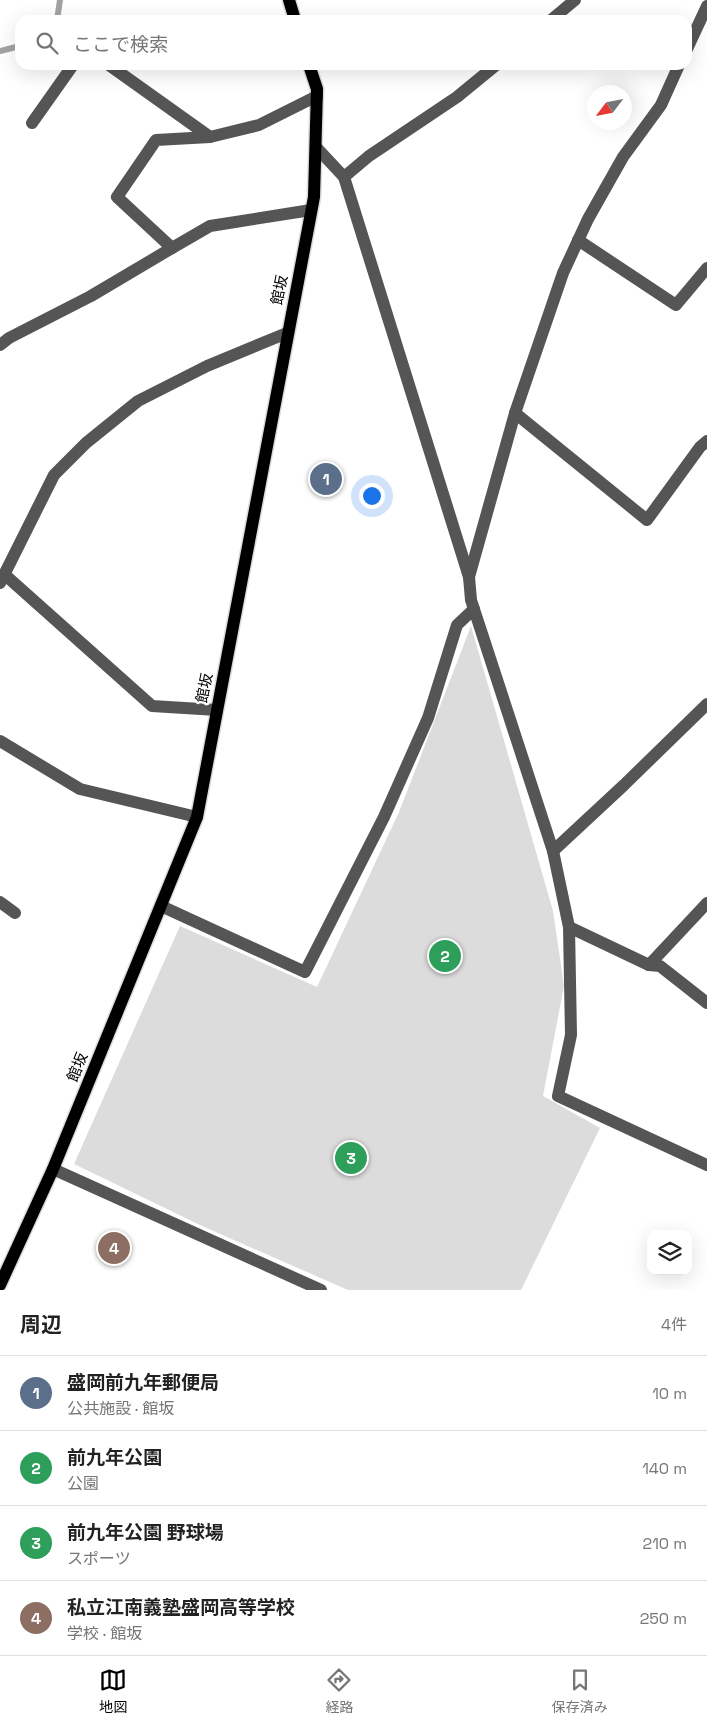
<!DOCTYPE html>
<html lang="ja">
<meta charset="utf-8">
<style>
:root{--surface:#fff;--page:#f6f6f6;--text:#222;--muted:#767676;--line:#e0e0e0;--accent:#000}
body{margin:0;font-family:"Space Grotesk","Noto Sans JP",sans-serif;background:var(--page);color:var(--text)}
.controls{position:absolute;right:15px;bottom:15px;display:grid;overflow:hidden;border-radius:10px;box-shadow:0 5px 20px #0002}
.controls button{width:45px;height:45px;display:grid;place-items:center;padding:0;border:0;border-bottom:1px solid var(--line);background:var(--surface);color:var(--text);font:25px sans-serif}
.compass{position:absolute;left:587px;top:85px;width:45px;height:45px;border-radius:50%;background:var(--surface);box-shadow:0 5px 20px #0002;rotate:238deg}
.you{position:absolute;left:371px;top:495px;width:18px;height:18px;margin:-12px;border:4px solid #fff;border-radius:50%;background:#1a73e8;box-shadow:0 0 0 8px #1a73e833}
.badge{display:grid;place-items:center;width:32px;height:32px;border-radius:50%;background:var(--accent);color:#fff;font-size:16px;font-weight:700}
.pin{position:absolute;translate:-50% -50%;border:2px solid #fff;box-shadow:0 1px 5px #0006}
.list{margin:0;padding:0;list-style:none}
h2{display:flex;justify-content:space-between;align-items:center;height:65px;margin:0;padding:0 20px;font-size:21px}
h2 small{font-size:16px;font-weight:400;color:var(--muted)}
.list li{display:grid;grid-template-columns:32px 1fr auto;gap:15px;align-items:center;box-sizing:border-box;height:75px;padding:0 20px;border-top:1px solid var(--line)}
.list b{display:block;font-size:19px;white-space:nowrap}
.list p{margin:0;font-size:16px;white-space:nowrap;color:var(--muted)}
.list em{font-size:16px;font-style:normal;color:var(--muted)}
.icon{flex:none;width:28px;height:28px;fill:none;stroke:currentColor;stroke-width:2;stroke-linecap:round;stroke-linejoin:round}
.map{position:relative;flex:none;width:707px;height:1290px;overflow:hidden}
.search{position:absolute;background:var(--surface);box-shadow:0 5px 20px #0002;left:15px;right:15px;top:15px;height:55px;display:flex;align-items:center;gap:12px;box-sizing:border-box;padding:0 18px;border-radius:15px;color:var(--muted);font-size:19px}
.sheet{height:365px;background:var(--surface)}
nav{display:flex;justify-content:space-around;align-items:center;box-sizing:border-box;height:70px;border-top:1px solid var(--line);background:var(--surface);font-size:14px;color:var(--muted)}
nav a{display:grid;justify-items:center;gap:2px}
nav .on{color:var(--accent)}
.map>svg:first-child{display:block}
</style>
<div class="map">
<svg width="707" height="1290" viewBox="0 0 707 1290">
<rect width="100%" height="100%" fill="#fff"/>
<path fill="#dcdcdc" d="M471,626l82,285 11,75 -21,110 57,32 -79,162h-173l-146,-64 -128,-62 106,-238 137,61 82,-175z"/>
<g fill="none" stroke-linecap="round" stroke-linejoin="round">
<g stroke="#a3a3a3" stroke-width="6">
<path d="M57,20l3,-20"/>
<path d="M0,51l20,-5"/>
</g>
<g stroke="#dbdbdb" stroke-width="15">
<g id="major">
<path d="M289,0l6,20"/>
<path d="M0,1285l53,-116 144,-352 117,-620 3,-108 -8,-24"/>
</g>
</g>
<g stroke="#555" stroke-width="12">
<path d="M551,20l24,-20"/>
<path d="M687,49l20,-43"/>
<path d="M109,65l101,72 49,-12 58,-29"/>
<path d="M32,123l41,-58"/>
<path d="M210,137l-54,3 -39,57 55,51 38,-22 101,-16"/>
<path d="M316,147l28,30 25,-21 88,-59 39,-32"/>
<path d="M344,177l125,400 2,23 82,251 16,76 2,108 -13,61 149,69"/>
<path d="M578,240l98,65 31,-37"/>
<path d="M0,345l9,-7 82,-42 81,-48"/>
<path d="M515,413l132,107 53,-73 7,-6"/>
<path d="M4,574l148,132 65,4"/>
<path d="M469,577l46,-164 48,-140 25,-54 35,-62 38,-52 18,-40"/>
<path d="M0,583l54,-108 32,-32 52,-42 69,-35 80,-33"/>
<path d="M0,741l80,48 117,28"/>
<path d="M553,851l71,-66 83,-81"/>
<path d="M0,902l15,11"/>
<path d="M161,906l144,66 79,-155 44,-99 29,-93 17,-16"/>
<path d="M569,927l80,38 11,1 47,37"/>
<path d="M649,965l58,-62"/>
<path d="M53,1169l268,121"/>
</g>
<use href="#major" stroke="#000" stroke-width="12"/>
</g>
<g text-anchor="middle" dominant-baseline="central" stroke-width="4.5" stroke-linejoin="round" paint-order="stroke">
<g font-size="15" fill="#000" stroke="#fff">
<text transform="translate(279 290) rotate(-79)">館坂</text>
<text transform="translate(204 688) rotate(-79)">館坂</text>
<text transform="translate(77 1067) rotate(-68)">館坂</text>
</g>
</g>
</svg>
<div class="controls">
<button><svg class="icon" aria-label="layers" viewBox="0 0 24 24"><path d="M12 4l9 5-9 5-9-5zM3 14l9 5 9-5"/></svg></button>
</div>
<svg class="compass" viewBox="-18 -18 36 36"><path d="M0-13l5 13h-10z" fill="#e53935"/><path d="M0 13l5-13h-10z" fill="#767676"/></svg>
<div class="you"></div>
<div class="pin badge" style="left:326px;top:479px;background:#5c6f8a">1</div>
<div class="pin badge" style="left:445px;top:956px;background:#2e9e5b">2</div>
<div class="pin badge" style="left:351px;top:1158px;background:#2e9e5b">3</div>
<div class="pin badge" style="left:114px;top:1248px;background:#8d6e63">4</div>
<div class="search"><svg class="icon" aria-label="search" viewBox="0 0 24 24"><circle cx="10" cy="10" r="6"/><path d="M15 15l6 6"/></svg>ここで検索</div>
</div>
<section class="sheet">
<h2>周辺<small>4件</small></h2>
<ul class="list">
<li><span class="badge" style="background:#5c6f8a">1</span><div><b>盛岡前九年郵便局</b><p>公共施設 · 館坂</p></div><em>10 m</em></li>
<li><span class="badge" style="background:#2e9e5b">2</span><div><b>前九年公園</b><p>公園</p></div><em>140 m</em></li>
<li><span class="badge" style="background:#2e9e5b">3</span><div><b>前九年公園 野球場</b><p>スポーツ</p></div><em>210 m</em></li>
<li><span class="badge" style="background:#8d6e63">4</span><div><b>私立江南義塾盛岡高等学校</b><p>学校 · 館坂</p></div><em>250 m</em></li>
</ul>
</section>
<nav>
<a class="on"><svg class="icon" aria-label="map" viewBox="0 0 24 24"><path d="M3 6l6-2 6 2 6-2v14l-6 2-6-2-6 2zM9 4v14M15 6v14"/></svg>地図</a>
<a><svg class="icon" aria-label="directions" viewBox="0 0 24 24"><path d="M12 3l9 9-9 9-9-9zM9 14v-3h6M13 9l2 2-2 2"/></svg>経路</a>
<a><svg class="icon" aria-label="saved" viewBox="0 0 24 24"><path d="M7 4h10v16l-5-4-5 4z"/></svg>保存済み</a>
</nav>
